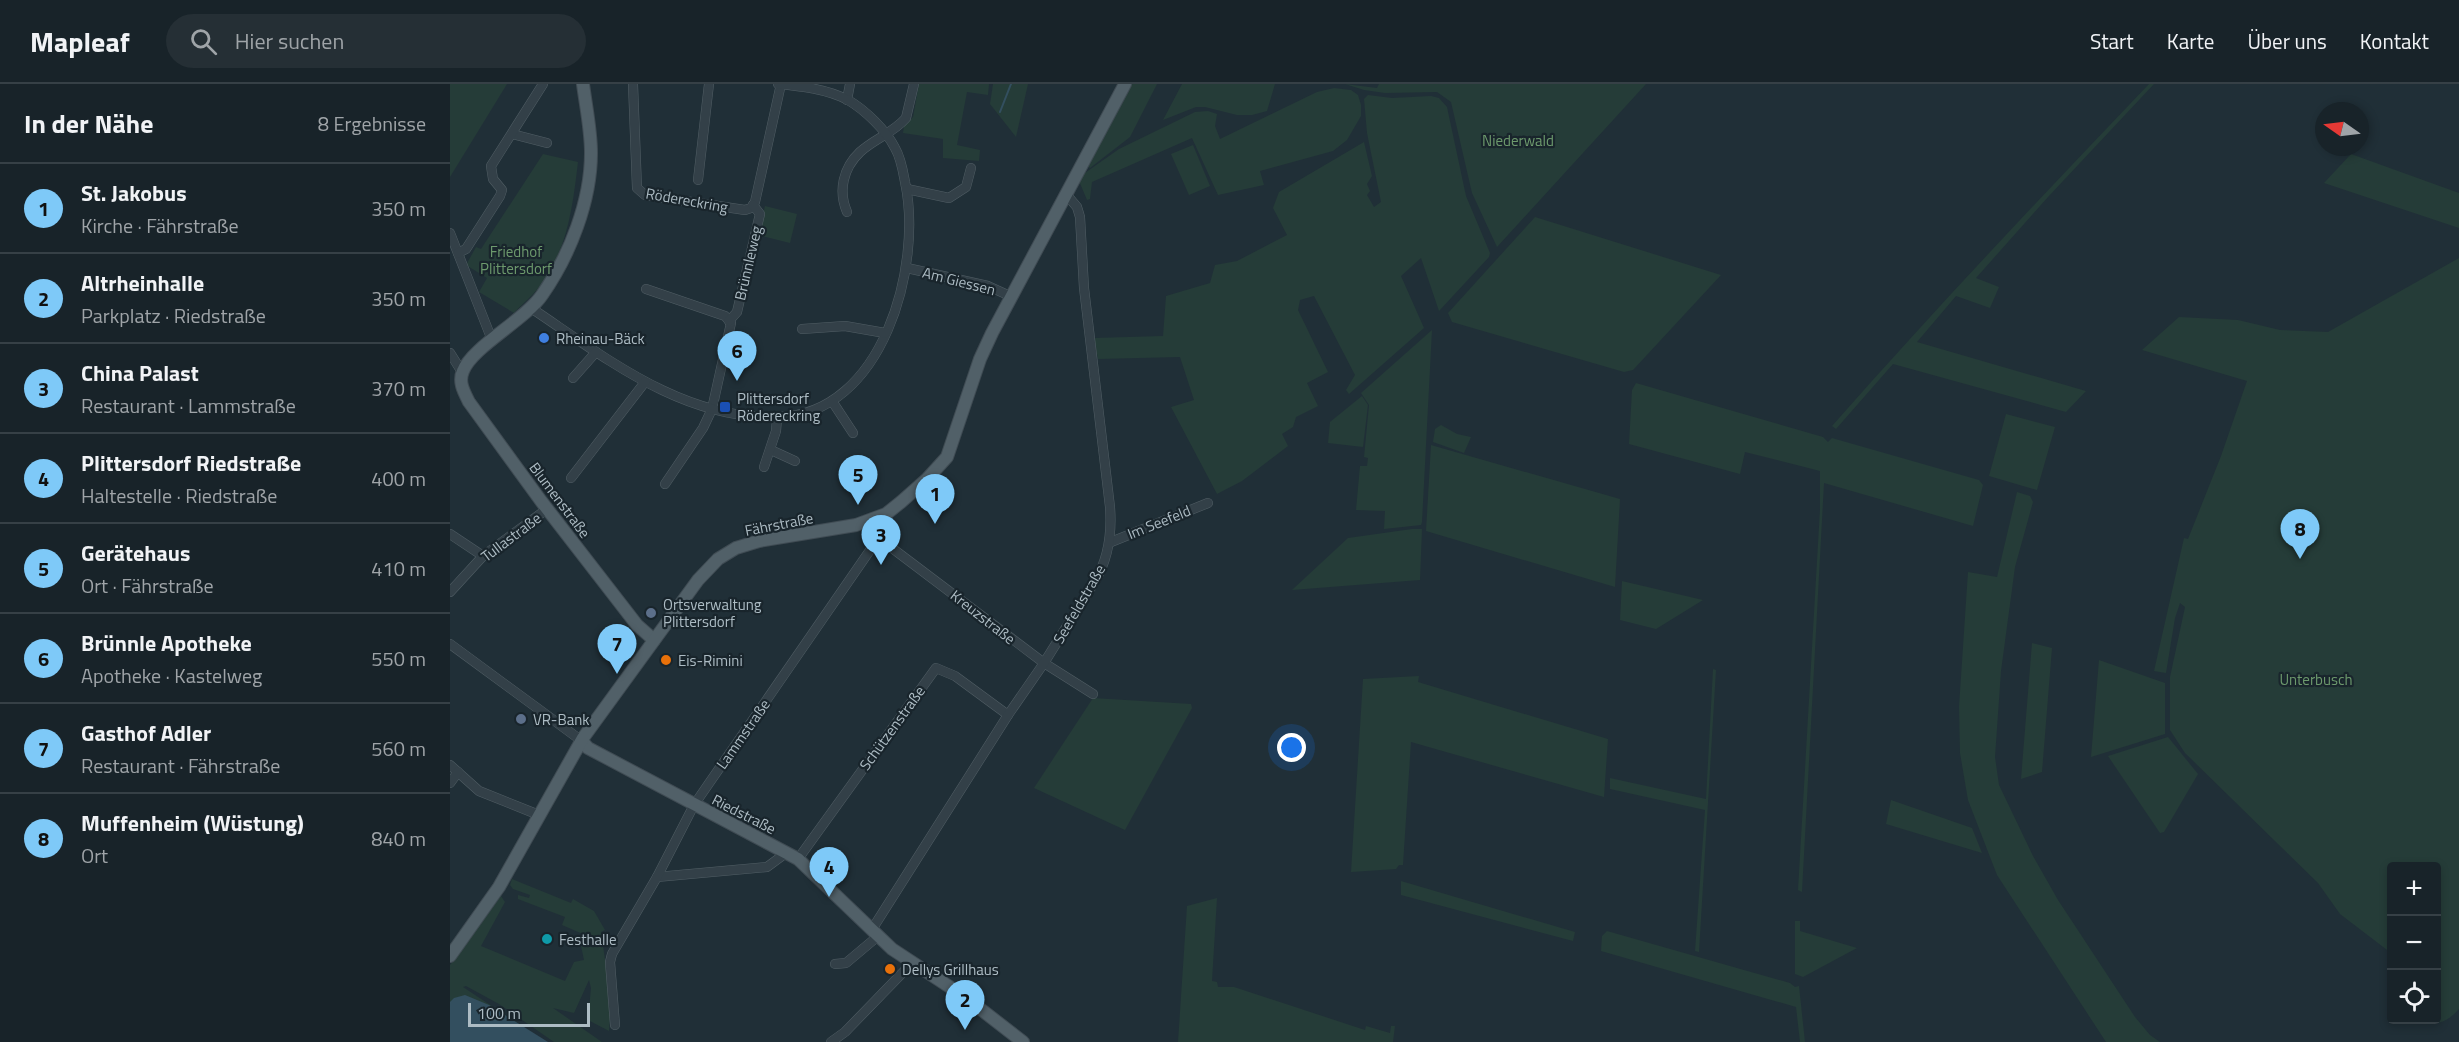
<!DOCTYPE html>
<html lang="de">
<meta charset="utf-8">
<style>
:root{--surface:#182329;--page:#252f35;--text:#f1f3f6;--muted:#9fa4a8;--line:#364046;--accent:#7ec9f8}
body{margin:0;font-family:"Titillium Web",sans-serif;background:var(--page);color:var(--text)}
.controls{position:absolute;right:18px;bottom:18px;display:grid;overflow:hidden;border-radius:6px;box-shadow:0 3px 9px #0003}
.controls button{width:54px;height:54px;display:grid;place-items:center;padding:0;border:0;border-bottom:2px solid var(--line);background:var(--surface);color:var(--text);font:30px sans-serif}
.compass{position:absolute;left:1865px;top:18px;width:54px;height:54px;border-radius:50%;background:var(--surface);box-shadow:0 3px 9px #0003;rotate:284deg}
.scale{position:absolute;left:18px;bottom:15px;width:122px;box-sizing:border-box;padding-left:6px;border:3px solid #adbcc4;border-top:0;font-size:16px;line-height:21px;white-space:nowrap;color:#adbcc4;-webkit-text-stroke:4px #19252c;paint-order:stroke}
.you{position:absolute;left:842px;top:664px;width:21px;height:21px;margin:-15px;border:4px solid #fff;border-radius:50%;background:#1a73e8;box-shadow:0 0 0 9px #1a73e833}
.badge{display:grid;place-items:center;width:39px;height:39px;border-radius:50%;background:var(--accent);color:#111;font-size:20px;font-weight:700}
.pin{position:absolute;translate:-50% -50px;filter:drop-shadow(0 2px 3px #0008)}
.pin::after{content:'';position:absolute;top:32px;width:21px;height:18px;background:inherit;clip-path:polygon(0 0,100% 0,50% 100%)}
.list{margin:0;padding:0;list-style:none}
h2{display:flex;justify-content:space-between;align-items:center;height:78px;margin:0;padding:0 24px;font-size:26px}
h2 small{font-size:20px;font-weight:400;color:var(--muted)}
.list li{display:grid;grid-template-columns:39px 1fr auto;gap:18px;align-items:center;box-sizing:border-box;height:90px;padding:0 24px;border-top:2px solid var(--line)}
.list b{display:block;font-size:22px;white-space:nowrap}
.list p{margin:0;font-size:20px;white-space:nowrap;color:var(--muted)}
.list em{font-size:20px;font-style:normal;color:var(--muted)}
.icon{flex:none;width:33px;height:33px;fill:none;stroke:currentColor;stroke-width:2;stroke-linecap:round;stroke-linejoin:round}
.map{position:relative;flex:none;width:2009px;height:958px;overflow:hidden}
header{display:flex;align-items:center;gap:36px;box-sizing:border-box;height:84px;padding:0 30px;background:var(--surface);border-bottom:2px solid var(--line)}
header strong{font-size:28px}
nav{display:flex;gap:33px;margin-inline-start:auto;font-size:21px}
.search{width:420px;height:54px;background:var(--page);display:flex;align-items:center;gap:15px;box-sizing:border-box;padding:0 21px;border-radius:33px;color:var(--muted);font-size:22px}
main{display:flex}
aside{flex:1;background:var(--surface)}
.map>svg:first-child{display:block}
</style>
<header>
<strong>Mapleaf</strong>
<div class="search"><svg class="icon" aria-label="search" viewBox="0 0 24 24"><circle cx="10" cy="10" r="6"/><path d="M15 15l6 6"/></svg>Hier suchen</div>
<nav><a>Start</a><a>Karte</a><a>Über uns</a><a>Kontakt</a></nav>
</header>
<main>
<aside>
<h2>In der Nähe<small>8 Ergebnisse</small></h2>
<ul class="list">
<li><span class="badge">1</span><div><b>St. Jakobus</b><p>Kirche · Fährstraße</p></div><em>350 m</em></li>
<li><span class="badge">2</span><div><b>Altrheinhalle</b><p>Parkplatz · Riedstraße</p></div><em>350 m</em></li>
<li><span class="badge">3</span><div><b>China Palast</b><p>Restaurant · Lammstraße</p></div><em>370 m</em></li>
<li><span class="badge">4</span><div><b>Plittersdorf Riedstraße</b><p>Haltestelle · Riedstraße</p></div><em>400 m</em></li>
<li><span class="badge">5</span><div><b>Gerätehaus</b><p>Ort · Fährstraße</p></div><em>410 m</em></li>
<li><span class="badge">6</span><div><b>Brünnle Apotheke</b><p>Apotheke · Kastelweg</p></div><em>550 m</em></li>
<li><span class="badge">7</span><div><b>Gasthof Adler</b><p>Restaurant · Fährstraße</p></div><em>560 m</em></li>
<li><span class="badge">8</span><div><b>Muffenheim (Wüstung)</b><p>Ort</p></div><em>840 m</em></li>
</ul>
</aside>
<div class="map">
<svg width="2009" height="958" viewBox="0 0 2009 958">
<rect width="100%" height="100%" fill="#202f37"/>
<g fill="#253c38">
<path d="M0,0h57l-57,93z"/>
<path d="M469,0h70l-1,11 -21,-3 -10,53 23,5 -1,11 -36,-3v-19l-40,-6 1,-7 9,-9z"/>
<path d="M543,0h35l-12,53 -26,-33z"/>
<path d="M680,0h27l-27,53 -40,31 -3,-3z"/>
<path d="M732,0h93l-8,27 -15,4h-15l-32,-8h-9l-33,13z"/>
<path d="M895,0l32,4 2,-4h267l-149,163 -25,-54 -21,-91 -14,-10 -52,1 -21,-3z"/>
<path d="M1699,0h5l-106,113 -72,81 23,9 -9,21 -34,-12 -39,46 169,49 -20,21 -173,-48 -57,65 -4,-3c103,-117 210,-230 317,-342z"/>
<path d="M884,4l17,2 7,5 3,10v11l-14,24 -14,11 -73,20 4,14 -46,10 -26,-57 -100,44 -2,17 -3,1 -8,-19 3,-6 37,-26 76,-37 13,-1 9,3 -2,12 5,13 97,-47z"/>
<path d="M918,11l24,3 39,-2 8,2 8,9 19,89 24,57 -1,4 -50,54 -18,-53 -20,18 23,52 -75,66 -3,-4 9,-15 -41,-79 -14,4 -2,10 30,62 -21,11 11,23 -22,11 -3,10 -11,7 6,12 -46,35 -25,13 -46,-87 23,-7 -14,-43 -82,2 -4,-21 69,-2 3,-40 44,-13 5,-18 22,-4 50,-26 -14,-27 6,-16 85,-50 8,34 -5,8 3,7 -3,4 7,12 7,-5 -14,-69 -3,-34z"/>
<path d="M743,61l17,41 -21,9 -18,-41z"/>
<path d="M93,70l35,8c-5,42 -10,85 -35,120 -8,12 -20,21 -29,31l-35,-21 8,-14 -21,-13 10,-18 5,2z"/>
<path d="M1901,70l108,39v35l-135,-45z"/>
<path d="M315,122l32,8 -7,29 -32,-8z"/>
<path d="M1085,133l186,58 -88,95 -9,2 -172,-50 -4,-9z"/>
<path d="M2009,174v751c-13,14 -20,16 -39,12l16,-1v-154h-44l-1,87 -51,-39 -22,-31 -133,-130 -15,-23v-53l15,-70 -5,-4 -5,15 -9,55 -12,-2 30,-133 4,1 33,-83 26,-75 -105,-31 37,-33 59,3 42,10 48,2z"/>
<path d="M982,246l-10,192 -1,3 -37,4 1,-18 -29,-1 4,-44h7l1,-8 -4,-1 5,-52 -8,-12z"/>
<path d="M1186,299l187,54 5,5 4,-4 147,42 4,5 -10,41 -149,-43 -22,409 -4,-2 22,-381v-38l-75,-19 -5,22 -111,-30 3,-54z"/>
<path d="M912,312l6,9 -5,42 -35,-4 2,-21z"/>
<path d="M1556,330l49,13 -18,63 -48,-14z"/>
<path d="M991,341l16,9 14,3 -7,16 -31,-11 2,-13z"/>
<path d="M981,361l189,54 -5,88 -189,-56z"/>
<path d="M1567,408l13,4 3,6 -18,65 -14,104 -6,86 4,28 34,71 25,44 77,117 15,18 10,7h-54l-109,-167 -29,-75 -8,-47 -1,-46 9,-135 29,5z"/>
<path d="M962,445h10l-2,51 -128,10 56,-52z"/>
<path d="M1172,497l81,19 -47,29 -36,-9z"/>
<path d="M1582,559l20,5 -10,124 -21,7z"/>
<path d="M1649,576l66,23v51l-74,23z"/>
<path d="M1263,585l3,1 -17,282 -4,-1 10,-141 -95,-21v-11l96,21z"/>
<path d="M969,592l-1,6 190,57 -4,58 -193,-55 -8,123h-4l-3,4 -45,3 12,-193z"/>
<path d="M643,614l98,6 1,4 -67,122 -91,-42z"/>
<path d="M1718,653l30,37 -34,58 -4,1 -52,-77z"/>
<path d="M1441,716l81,28 10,25 -96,-29z"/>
<path d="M62,795l59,24 2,-4 21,12 11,19 -4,2 10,69 -2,30 -21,-11 3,-32 -2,-8 -15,33 -21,-5 49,34h-48l-55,-38 -33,-18 -3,1 83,55h-96v-77l51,-69 4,6 -24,44 84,35 9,-19 10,-2 -3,-14 4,-11 -23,-10 3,-8 -47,-18v-4l11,3 1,-3 -17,-6 -3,-4z"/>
<path d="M951,797l174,51 -2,9 -172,-46z"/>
<path d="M767,814l-5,83 5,1 1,5h16l131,43 1,-4 24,7 1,-7h4l-2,16h-215l9,-136z"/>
<path d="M1345,837h5v10l57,17 -54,29 -8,-3z"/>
<path d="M1157,847l183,52 5,4 4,-1 6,56h-5l-4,-35 -195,-56 1,-15z"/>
</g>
<path fill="#334f5f" d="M15,911l24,10 59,37h-98v-40l4,-4z"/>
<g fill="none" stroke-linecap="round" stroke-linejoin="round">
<path stroke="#334f5f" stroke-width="2" d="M550,28l11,-28"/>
<g stroke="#515e65" stroke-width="10">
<g id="minor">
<path d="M183,0l4,104 8,7 100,15 6,-2 4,-6 26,-118"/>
<path d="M397,16l3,-16"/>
<path d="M62,50l35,9"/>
<path d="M248,96l11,-96"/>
<path d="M457,105l42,9 17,-11 5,-19"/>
<path d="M397,128c-9,-21 -4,-44 13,-60 14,-13 33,-19 46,-34l8,-34"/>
<path d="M0,149l42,107"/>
<path d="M8,169l8,-4 34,-53 2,-6 -9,-11 -2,-13 52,-82"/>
<path d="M457,184l81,18 22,10"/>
<path d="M196,205l79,27 6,7 -19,86 -9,19 -38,56"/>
<path d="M81,224c75,50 153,113 248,109 104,-3 144,-151 126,-235 -2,-11 -4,-24 -10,-34 -9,-18 -30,-38 -47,-48 -21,-11 -48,-14 -70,-16"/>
<path d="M279,237l8,-9 23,-98 -7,-9"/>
<path d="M352,245l43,-3 40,7"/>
<path d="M0,269l12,19"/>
<path d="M123,294l23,-26"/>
<path d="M382,317l21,32"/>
<path d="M321,366l24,11"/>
<path d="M314,383l12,-36 1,-13"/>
<path d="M121,394l74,-96"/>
<path d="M0,450l33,22"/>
<path d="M426,452l168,127 49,31"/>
<path d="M661,458l97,-39"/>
<path d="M0,508l33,-36 64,-47"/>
<path d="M0,560l132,97"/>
<path d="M0,681l29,26 60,24"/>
<path d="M0,699l8,-11"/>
<path d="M348,775l138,-191 19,8 53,39"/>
<path d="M207,793l110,-10 19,-14"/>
<path d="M421,847l137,-216 36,-52 51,-82c14,-23 17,-47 15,-74l-26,-219 -4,-71 -3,-10 -11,-13"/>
<path d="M385,880l11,-1 31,-26"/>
<path d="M165,941l-5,-63 2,-8 45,-77 37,-72 181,-262 1,-11 -3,-12"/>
<path d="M381,958l14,-10 67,-69"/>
</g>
</g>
<g stroke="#404c54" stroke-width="14">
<g id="major">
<path d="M133,0c3,23 8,46 8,69 0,48 -21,102 -49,142 -17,25 -70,52 -79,76 -5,11 1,21 6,31l72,99 96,124 17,15"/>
<path d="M132,657l6,7 210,111 94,90 73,48 58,45"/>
<path d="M0,872l49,-69 84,-149 115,-158 20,-21 18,-11 23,-7 97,-16 30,-11 15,-12 26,-23 20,-22 33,-98 12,-26 133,-249"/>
</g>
</g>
<use href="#minor" stroke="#334048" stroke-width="9"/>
<use href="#major" stroke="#516068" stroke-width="12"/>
</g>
<circle fill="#3f7fe0" stroke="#19252c" stroke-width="2" cx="94" cy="254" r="6"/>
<rect fill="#1a4fb4" stroke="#19252c" stroke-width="2" x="269" y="317" width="12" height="12" rx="3"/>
<g fill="#5c6f8a" stroke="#19252c" stroke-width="2">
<circle cx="201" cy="529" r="6"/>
<circle cx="71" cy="635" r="6"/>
</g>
<g fill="#e8710a" stroke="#19252c" stroke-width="2">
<circle cx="216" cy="576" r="6"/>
<circle cx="440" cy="885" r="6"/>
</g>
<circle fill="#0f9aa8" stroke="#19252c" stroke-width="2" cx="97" cy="855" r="6"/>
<g text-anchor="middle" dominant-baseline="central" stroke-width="4.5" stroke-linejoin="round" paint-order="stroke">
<g font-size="15" fill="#6d9a6d" stroke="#19252c">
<text x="1068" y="56">Niederwald</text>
<text x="66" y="167">Friedhof<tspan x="66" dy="17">Plittersdorf</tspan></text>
<text x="1866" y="595">Unterbusch</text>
</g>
<g font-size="15" fill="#adbcc4" stroke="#19252c">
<text transform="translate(237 116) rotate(10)">Rödereckring</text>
<text transform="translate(298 179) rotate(-77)">Brünnleweg</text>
<text transform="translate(509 197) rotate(14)">Am Giessen</text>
<text transform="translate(110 416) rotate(53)">Blumenstraße</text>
<text transform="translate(709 438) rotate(-22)">Im Seefeld</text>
<text transform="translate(329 440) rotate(-11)">Fährstraße</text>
<text transform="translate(61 453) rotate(-37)">Tullastraße</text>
<text transform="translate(629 520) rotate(-60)">Seefeldstraße</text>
<text transform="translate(533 533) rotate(38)">Kreuzstraße</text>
<text transform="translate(442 644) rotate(-54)">Schützenstraße</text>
<text transform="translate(293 650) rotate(-55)">Lammstraße</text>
<text transform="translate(294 730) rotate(27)">Riedstraße</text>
</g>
<g font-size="15" fill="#adbcc4" stroke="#19252c" text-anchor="start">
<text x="106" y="254">Rheinau-Bäck</text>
<text x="287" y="314">Plittersdorf<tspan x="287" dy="17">Rödereckring</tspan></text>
<text x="213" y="520">Ortsverwaltung<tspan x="213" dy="17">Plittersdorf</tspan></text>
<text x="228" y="576">Eis-Rimini</text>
<text x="83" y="635">VR-Bank</text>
<text x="109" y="855">Festhalle</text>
<text x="452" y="885">Dellys Grillhaus</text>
</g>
</g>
</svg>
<div class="controls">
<button>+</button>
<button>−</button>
<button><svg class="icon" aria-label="locate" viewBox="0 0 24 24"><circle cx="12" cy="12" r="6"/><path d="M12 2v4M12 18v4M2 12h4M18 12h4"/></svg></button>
</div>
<svg class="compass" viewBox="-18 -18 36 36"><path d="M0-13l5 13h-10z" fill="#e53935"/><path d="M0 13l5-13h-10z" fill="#9fa4a8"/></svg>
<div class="scale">100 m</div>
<div class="you"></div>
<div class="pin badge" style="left:485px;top:440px">1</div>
<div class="pin badge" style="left:515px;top:946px">2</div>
<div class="pin badge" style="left:431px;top:481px">3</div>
<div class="pin badge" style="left:379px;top:813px">4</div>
<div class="pin badge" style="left:408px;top:421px">5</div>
<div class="pin badge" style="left:287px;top:297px">6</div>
<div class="pin badge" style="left:167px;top:590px">7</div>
<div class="pin badge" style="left:1850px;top:475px">8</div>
</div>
</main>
